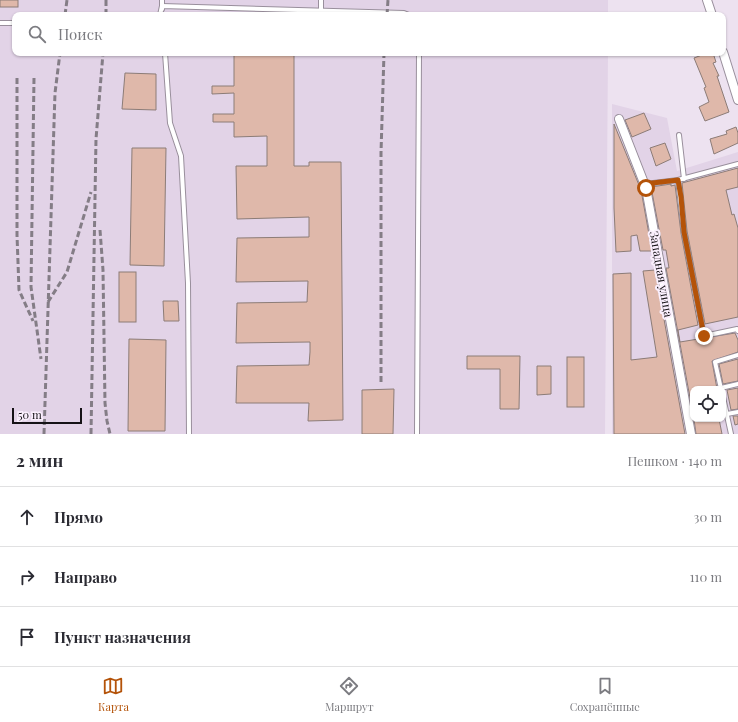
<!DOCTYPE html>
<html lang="ru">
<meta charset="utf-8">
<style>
:root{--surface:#fff;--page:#f7f7f7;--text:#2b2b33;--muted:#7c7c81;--line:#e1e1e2;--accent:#b45309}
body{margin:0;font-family:"Playfair Display",serif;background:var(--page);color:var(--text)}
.controls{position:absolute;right:12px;bottom:12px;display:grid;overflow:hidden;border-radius:8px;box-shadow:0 1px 3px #0004}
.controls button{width:36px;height:36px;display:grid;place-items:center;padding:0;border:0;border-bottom:1px solid var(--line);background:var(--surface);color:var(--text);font:20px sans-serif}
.scale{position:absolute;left:12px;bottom:10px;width:70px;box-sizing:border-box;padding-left:4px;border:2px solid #151216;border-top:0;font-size:11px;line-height:14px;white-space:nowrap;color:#151216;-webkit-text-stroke:3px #faeffd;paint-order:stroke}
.stop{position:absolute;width:12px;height:12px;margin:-9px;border:3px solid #b45309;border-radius:50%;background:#fff}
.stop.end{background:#b45309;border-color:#fff;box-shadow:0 1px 4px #0008}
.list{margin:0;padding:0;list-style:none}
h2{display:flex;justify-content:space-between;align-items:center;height:52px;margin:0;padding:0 16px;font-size:17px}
h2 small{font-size:13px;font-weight:400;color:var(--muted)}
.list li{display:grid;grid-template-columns:26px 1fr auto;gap:12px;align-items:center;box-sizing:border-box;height:60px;padding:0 16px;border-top:1px solid var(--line)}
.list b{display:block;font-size:15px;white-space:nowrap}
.list em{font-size:13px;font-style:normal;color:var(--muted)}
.icon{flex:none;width:22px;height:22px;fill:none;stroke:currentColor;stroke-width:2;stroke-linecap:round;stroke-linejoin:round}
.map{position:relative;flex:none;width:738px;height:434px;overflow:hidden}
.search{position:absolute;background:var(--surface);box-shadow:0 1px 3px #0004;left:12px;right:12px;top:12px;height:44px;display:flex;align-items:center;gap:10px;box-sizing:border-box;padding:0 14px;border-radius:8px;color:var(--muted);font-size:15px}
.sheet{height:232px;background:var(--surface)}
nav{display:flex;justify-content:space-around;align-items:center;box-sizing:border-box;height:56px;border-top:1px solid var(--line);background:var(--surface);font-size:11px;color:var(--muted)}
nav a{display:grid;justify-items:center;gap:2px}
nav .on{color:var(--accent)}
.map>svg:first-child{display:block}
</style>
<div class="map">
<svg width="738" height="434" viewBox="0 0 738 434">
<rect width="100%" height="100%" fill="#ede2f0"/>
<g fill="#e2d3e7" fill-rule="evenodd">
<path d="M0,0h608v15h-593v38h593l-3,381h-605z"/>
<path d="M612,104l55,14 10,53 61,-19v282h-126zM693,389h30v30h-30z"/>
</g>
<g fill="#dfb8aa" stroke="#8c7c77">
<rect x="0" y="0" width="18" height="7"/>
<path d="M234,53h60v113h15v-4h32l2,258 -35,1 1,-18h-73l1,-37 72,-1 1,-13v-10l-74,1 1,-40 70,-1 1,-21 -72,1 1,-44 72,-1v-20l-72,2 -1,-53h31v-30l-33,1v-15h-21v-8h21v-21l-22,1v-8h22z"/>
<path d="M707,53h6l3,9 -3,1 6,13h-2l12,36 -24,9 -6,-14 10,-5 -5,-14 2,-1 -12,-29z"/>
<path d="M125,73l31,1v36l-34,-1z"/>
<path d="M644,113l7,16 -19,8 -7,-17z"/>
<path d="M614,124l27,66 11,61h-12l-3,-16 -6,1v15l-15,1 -2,-44z"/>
<path d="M736,127l2,6v10l-24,11 -4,-15 17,-5 -1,-3z"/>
<path d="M665,143l6,16 -15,7 -6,-18z"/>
<path d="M132,148h34l-2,118 -34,-1z"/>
<path d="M738,168v19l-12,3 6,25 2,-1 4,14v89l-33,7 -18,-93 -5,-48z"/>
<path d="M671,184v2l4,-1 6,48 17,92 -20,5 2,12 55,-9 3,7v12l-26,9 5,28h-24v25l-27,-146h3l-3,-18h-3l-12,-63z"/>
<path d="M655,270l30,164h-71l-1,-160 18,-1v87l26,-3 -14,-86z"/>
<rect x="119" y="272" width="17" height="50"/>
<path d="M163,301h15l1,20h-15z"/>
<path d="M129,339l37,1 -1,91h-37z"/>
<path d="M467,356h53l-1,53h-19v-40h-33z"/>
<rect x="567" y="357" width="17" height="50"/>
<path d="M738,359v22l-15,3 -4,-20z"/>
<path d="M537,366h14v28l-14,1z"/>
<path d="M738,388v21l-7,1 -4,-20z"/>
<path d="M394,389l-1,45h-31v-44z"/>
<path d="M733,416h5v8l-3,1z"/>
<path d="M694,419h25l3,15h-26z"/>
</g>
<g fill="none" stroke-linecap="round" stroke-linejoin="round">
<g stroke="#998f9c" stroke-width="6">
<g id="lane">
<path d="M162,0v9"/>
<path d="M321,11v-11"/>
<path d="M160,15l2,-9 242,7 5,2"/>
<path d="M0,23h15"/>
<path d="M165,53l5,70 11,33 7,127 1,151"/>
<path d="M679,135l5,44"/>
<path d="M678,180l60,-16"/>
<path d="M645,184l33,-4 6,52 20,104 33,-7 1,2"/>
<path d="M721,388l17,-4"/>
<path d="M721,389l-6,-27 23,-7"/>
<path d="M723,397l8,37"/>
<path d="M727,414l11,-2"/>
<path d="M417,434l2,-381"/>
</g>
</g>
<g stroke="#998f9c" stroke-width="10">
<g id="street">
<path d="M707,0l5,15"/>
<path d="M723,52l15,48"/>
<path d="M619,119l27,69 45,246"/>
</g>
</g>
<use href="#lane" stroke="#fff" stroke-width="4"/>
<use href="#street" stroke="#fff" stroke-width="8"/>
<g stroke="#847d86" stroke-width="3" stroke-dasharray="6 3" stroke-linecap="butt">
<path d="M106,0v15"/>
<path d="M65,15l2,-15"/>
<path d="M387,15l1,-15"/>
<path d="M17,78v157l2,55 14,31"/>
<path d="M34,78l-3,209 10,72"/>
<path d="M100,230l3,40 2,133 2,18 3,13"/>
<path d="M48,302l19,-30 24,-80"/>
<path d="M381,382v-229l3,-100"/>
<path d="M44,434l11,-341 5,-40"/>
<path d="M91,434l5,-295 7,-86"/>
</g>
</g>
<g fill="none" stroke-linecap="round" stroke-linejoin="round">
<path stroke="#b45309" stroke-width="5" d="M646,188l-2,-4 34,-4 3,17 3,35 20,104"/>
</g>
<g text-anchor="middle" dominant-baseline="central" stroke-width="4" stroke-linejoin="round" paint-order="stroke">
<g font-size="12" fill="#151216" stroke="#faeffd">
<text transform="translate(662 274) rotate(80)">Западная улица</text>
</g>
</g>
</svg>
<div class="controls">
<button><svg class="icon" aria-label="locate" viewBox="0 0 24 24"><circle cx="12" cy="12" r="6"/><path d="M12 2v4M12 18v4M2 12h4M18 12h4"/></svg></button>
</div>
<div class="scale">50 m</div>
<div class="stop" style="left:646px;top:188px"></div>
<div class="stop end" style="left:704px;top:336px"></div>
<div class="search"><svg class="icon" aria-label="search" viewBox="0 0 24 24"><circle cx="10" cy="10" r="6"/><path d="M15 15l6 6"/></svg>Поиск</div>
</div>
<section class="sheet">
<h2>2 мин<small>Пешком · 140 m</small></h2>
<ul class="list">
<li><svg class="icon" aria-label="ahead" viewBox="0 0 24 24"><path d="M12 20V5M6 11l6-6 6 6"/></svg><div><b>Прямо</b></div><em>30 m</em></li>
<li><svg class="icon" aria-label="right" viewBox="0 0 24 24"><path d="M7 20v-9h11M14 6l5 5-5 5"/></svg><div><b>Направо</b></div><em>110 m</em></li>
<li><svg class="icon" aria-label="arrive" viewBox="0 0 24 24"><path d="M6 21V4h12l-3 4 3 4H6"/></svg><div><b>Пункт назначения</b></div></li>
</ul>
</section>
<nav>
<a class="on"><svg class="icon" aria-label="map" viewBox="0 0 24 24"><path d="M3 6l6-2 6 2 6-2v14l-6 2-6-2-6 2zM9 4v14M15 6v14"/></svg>Карта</a>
<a><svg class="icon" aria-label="directions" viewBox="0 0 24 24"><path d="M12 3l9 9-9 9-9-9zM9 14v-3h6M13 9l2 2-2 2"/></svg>Маршрут</a>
<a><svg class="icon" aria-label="saved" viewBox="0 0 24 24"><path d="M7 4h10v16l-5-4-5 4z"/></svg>Сохранённые</a>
</nav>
